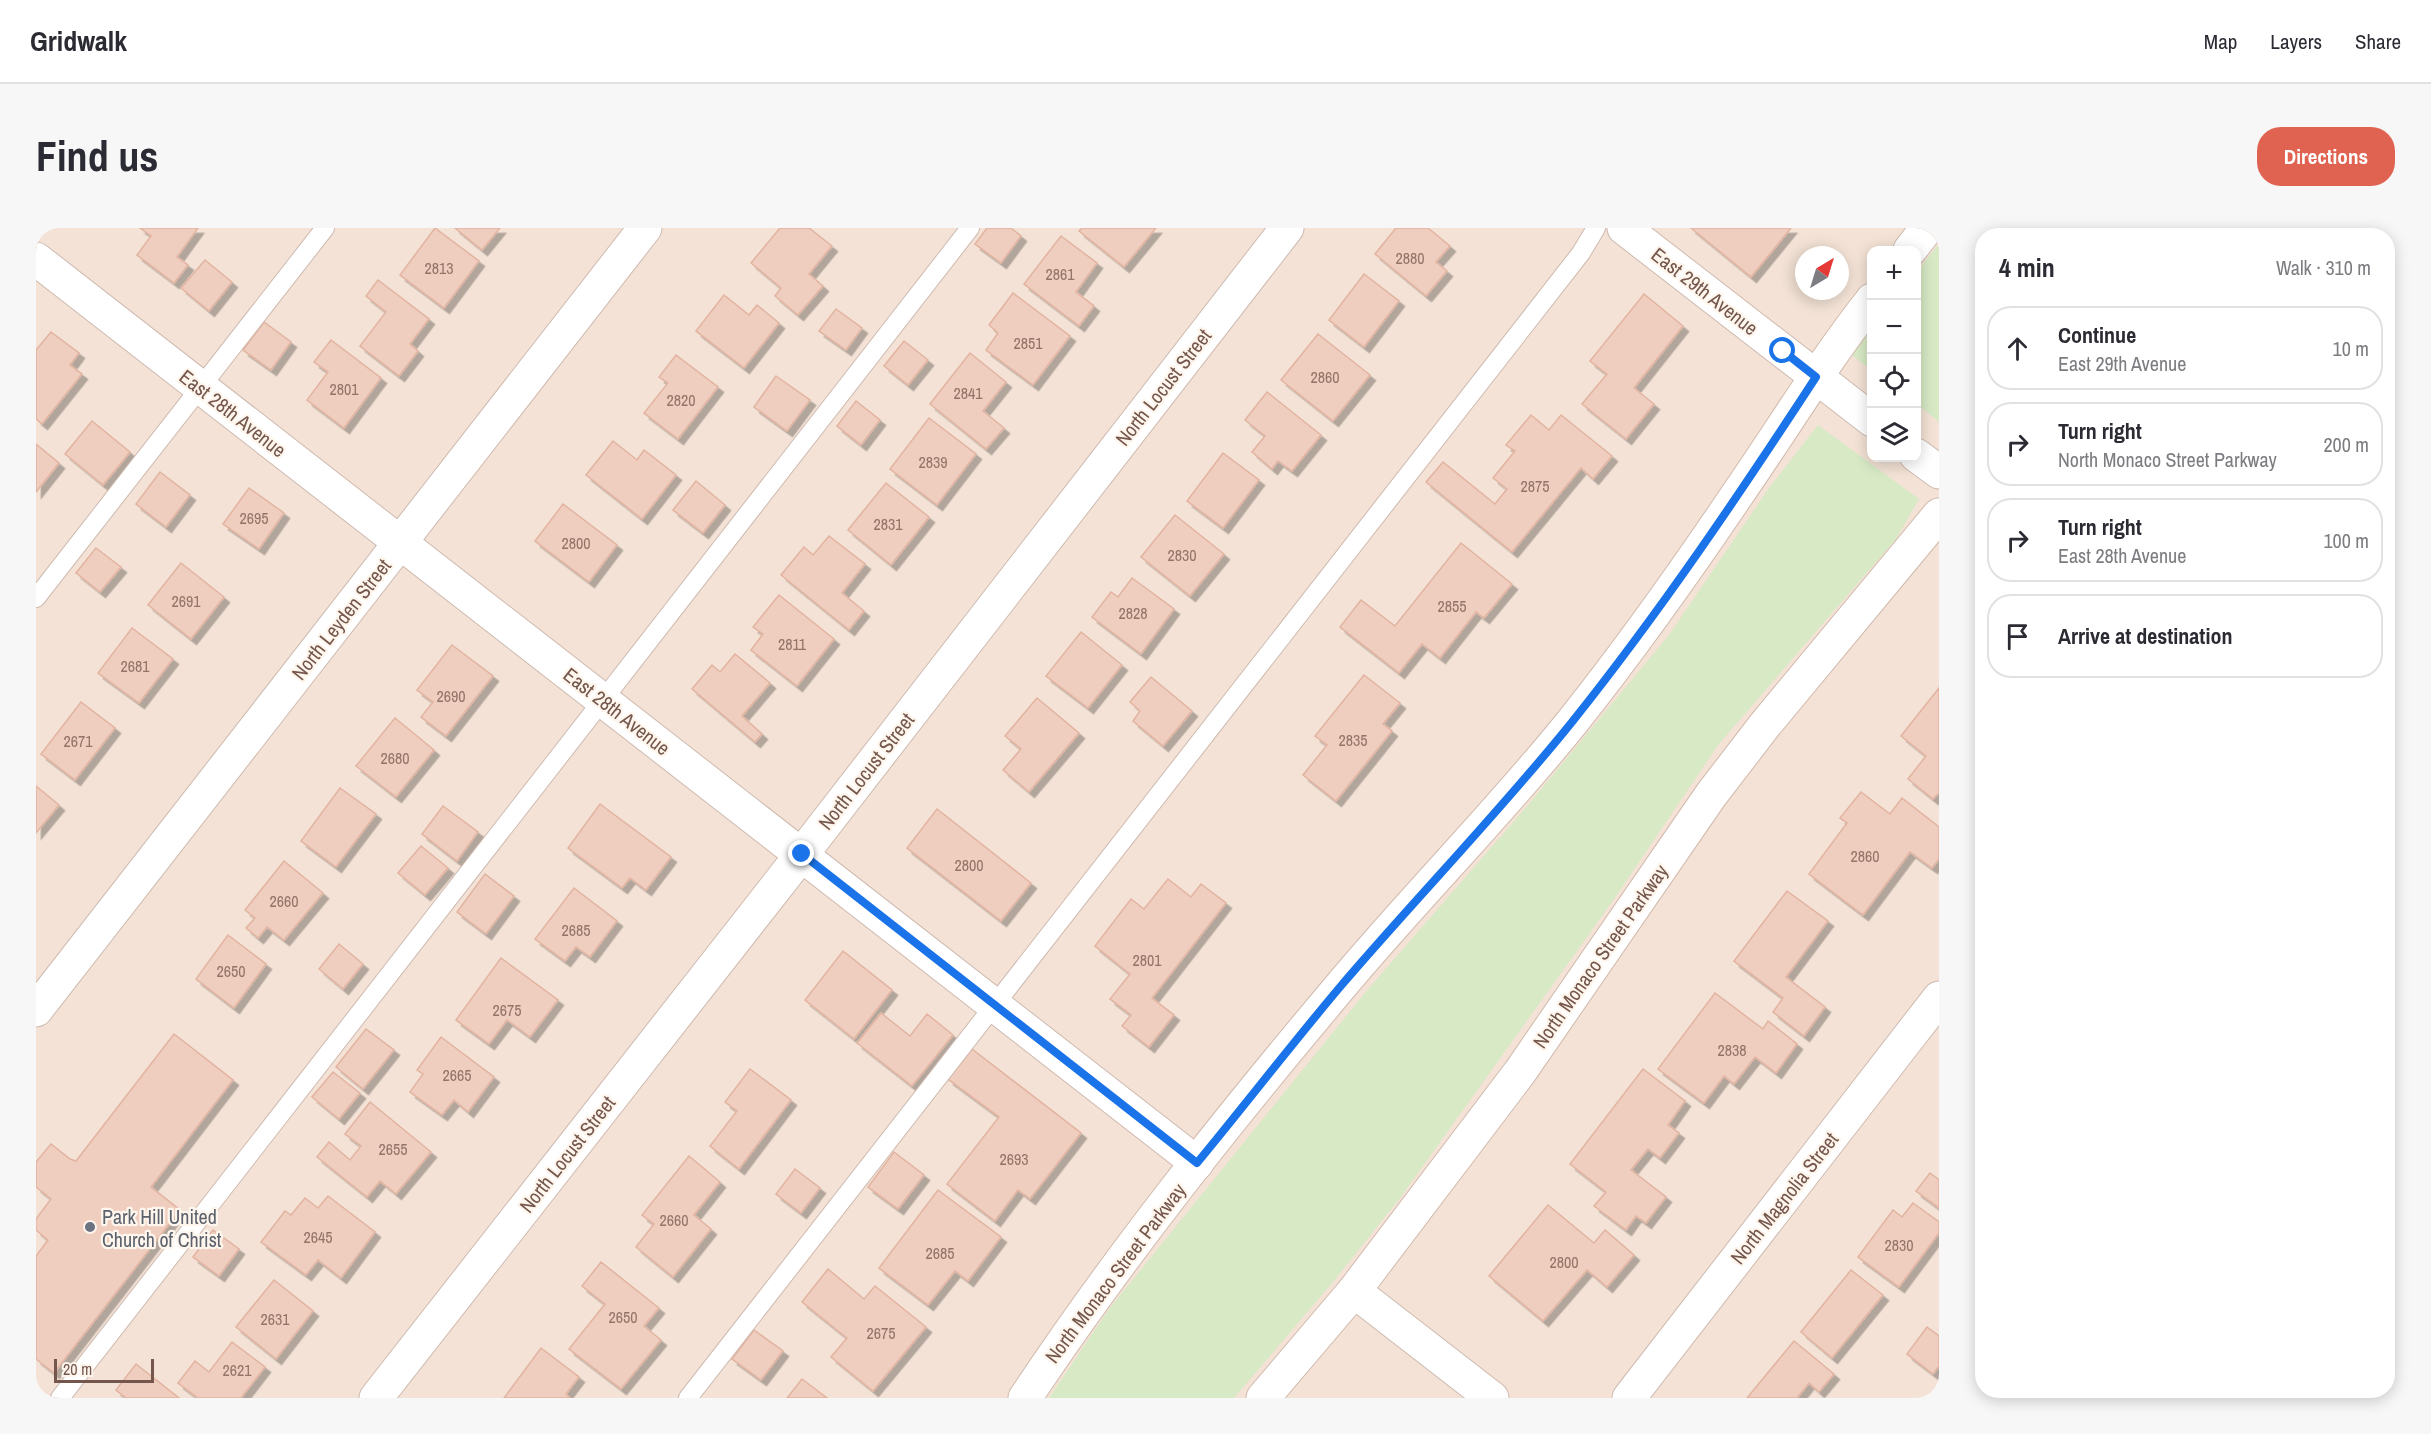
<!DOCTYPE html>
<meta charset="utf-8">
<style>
:root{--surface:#fff;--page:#f7f7f7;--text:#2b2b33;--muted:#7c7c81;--line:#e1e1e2;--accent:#e06351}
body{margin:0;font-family:"Archivo Narrow",sans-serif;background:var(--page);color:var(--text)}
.controls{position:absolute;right:18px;top:18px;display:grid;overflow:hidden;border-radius:12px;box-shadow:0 3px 15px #0003}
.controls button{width:54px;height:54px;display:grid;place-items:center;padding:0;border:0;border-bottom:2px solid var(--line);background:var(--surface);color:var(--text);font:30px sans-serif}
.compass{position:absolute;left:1759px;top:18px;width:54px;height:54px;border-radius:50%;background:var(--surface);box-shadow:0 3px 15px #0003;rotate:38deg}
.scale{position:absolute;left:18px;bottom:15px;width:100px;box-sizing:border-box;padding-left:6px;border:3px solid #74564c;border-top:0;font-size:16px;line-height:21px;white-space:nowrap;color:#74564c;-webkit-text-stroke:4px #fef6ed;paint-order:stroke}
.stop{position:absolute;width:18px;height:18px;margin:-14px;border:4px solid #1a73e8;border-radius:50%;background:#fff}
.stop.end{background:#1a73e8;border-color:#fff;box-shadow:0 2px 6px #0008}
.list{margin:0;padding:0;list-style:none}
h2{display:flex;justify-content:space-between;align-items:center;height:78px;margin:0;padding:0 24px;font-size:26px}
h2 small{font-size:20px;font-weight:400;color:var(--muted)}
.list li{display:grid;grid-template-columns:39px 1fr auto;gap:18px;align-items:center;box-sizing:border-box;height:84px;margin:0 12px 12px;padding:0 12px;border:2px solid var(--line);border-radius:24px}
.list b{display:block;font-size:22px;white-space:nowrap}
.list p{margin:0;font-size:20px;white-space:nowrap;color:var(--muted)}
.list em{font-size:20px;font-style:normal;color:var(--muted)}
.icon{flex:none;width:33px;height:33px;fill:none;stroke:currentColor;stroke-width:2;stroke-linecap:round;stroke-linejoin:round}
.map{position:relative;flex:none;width:1903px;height:1170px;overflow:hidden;border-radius:24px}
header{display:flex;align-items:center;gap:36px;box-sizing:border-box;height:84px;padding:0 30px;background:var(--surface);border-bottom:2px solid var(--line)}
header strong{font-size:28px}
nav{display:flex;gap:33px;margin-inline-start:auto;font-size:21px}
.intro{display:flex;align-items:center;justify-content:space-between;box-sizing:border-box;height:144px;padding:0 36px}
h1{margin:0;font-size:42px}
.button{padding:15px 27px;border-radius:24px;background:var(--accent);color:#fff;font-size:21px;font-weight:700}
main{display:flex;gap:36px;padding:0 36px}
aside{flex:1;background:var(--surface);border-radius:24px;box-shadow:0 3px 15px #0003}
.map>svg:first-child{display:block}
</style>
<header>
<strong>Gridwalk</strong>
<nav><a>Map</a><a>Layers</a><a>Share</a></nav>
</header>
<div class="intro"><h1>Find us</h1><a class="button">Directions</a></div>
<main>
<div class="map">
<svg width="1903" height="1170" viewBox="0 0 1903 1170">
<defs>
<filter id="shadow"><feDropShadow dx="5.5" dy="5.5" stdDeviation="0" flood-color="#0004"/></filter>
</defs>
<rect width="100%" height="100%" fill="#fbf1e7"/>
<path fill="#f3e2d5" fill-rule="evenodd" d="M0,0h1903v1170h-1903zM1836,22h44v208h-44zM1768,27h36v36h-36z"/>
<g fill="#d7e9c5">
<path d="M1903,15v179l-22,-18v-132z"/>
<path d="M1835,102v40l-19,-15z"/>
<path d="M1782,197l101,74 -23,40 -178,206 -106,157 -212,296 -67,84 -99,116h-185l60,-89 260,-321 154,-177 146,-176 100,-147z"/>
</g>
<g fill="#f0cebf" stroke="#e2b3a0" stroke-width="1.5" filter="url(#shadow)">
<path d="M104,0h58l-21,29 11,8 -14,18 -37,-28 14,-19z"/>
<path d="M399,0l44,33 -35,47 -44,-33z"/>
<path d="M419,0h45l-18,22z"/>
<path d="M744,0h29l23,18 -23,28 14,12 -25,29 -23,-19 6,-8 -30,-25z"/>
<path d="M951,0h24l10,8 -20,27 -26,-19z"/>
<path d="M1046,0h74l-32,39 -45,-36z"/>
<path d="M1360,0h32l22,18 -14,16 11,9 -21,25 -51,-42z"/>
<path d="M1655,0h100l-40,49z"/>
<path d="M1025,8l36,27 -21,29 18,14 -15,20 -55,-42z"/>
<path d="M169,32l27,22 -23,29 -28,-23z"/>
<path d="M1328,46l35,27 -35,46 -35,-27z"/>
<path d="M342,52l51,39 -19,25 8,7 -19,25 -39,-30 26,-34 -20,-16z"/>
<path d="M977,65l57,43 -37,49 -47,-35 12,-17 -9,-8z"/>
<path d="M1608,66l39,32 -49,62 20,16 -28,35 -44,-35 25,-30 -17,-13z"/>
<path d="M688,67l25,20 8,-10 22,18 -35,45 -48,-37z"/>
<path d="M800,81l26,19 -16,22 -27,-19z"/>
<path d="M228,94l27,20 -20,28 -28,-20z"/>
<path d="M15,104l28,21 -9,12 12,9 -40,50 -6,-5v-69z"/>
<path d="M1282,106l52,41 -37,46 -52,-41z"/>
<path d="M295,112l50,38 -37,50 -37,-28 21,-28 -14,-10z"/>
<path d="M868,113l24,19 -20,25 -24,-19z"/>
<path d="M934,125l36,29 -23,29 21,17 -18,21 -56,-45z"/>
<path d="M640,127l42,32 -40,52 -34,-26 24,-30 -9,-6z"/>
<path d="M740,148l34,24 -23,31 -33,-24z"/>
<path d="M1231,164l54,43 -29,36 -14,-10 -6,8 -20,-17 13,-16 -20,-16z"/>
<path d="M820,173l24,19 -19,25 -24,-19z"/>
<path d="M1495,187l18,15 12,-15 51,41 -19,23 -12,-11 -69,84 -86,-70 17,-20 52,42 12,-15 -14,-11 22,-27 -9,-6z"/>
<path d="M893,190l47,36 -39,51 -47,-36z"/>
<path d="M56,193l38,31 -27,33 -38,-31z"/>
<path d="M577,213l24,19 7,-10 32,25 -34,44 -56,-44z"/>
<path d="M0,216l23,19 -23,29z"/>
<path d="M1187,225l36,27 -36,48 -36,-27z"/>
<path d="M124,244l30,23 -24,32 -30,-23z"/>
<path d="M660,253l29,24 -22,28 -30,-23z"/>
<path d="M850,255l43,34 -38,48 -43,-35z"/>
<path d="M213,260l35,25 -25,36 -36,-25z"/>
<path d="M527,276l54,41 -28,37 -54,-41z"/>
<path d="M1139,287l49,39 -34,42 -49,-39z"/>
<path d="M793,308l36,28 -23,29 22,18 -15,19 -68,-55 23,-28 9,8z"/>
<path d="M1425,315l51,41 -28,34 -8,-6 -36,46 -18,-14 -23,29 -59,-46 21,-27 34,26z"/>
<path d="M60,320l25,19 -21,25 -24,-19z"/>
<path d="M145,335l43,34 -33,42 -43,-34z"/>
<path d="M1096,350l42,31 -33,45 -49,-37 19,-25 7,5z"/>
<path d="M743,367l55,44 -37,47 -46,-36 12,-16 -10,-7z"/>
<path d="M96,400l41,31 -34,44 -41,-30z"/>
<path d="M1045,404l41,33 -34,43 -42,-32z"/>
<path d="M416,417l41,31 -47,60 -25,-19 12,-15 -16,-12z"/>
<path d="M699,426l35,29 -28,33 20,18 -7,8 -63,-53 20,-24 8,7z"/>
<path d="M1328,447l36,28 -17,21 9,7 -56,70 -33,-26 24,-30 -12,-9z"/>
<path d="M1115,449l41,34 -29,35 -30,-25 7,-10 -10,-9z"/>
<path d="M1903,460v105l-6,6 -25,-20 18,-23 -25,-20z"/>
<path d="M1001,470l42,35 -50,59 -26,-22 18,-21 -16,-13z"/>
<path d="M45,474l34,26 -40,52 -34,-26z"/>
<path d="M359,490l39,32 -38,47 -40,-31z"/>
<path d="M0,558l23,19 -23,28z"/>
<path d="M304,560l36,26 -40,53 -35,-26z"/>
<path d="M1825,564l29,22 12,-16 37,29v32l-7,9 -22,-16 -47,63 -54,-41 38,-51 -7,-5z"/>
<path d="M564,576l71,53 -25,33 -16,-12 -8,10 -54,-40z"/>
<path d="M407,578l35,26 -21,29 -35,-27z"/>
<path d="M901,581l94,74 -30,38 -94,-73z"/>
<path d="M385,618l27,22 -23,27 -27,-22z"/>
<path d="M248,633l39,32 -39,47 -17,-13 -9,11 -12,-10 9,-10 -10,-8z"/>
<path d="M449,646l29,22 -28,38 -29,-22z"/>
<path d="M1132,651l23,18 10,-13 25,19 -74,95 22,17 -25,32 -27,-21 9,-11 -21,-16 20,-25 -35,-28 36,-47 13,10z"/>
<path d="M538,660l43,33 -27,36 -14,-10 -11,14 -30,-22z"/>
<path d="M1751,663l41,30 -42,56 39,30 -21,29 -31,-24 10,-14 -49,-37z"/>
<path d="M192,707l38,29 -32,44 -38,-29z"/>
<path d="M303,716l24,20 -20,25 -24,-20z"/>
<path d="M807,723l49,39 -38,49 -49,-39z"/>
<path d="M465,730l57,42 -28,37 -23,-17 -18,24 -33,-24z"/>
<path d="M1679,765l48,36 5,-8 29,23 -21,29 -21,-16 -21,27 -10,-8 -20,27 -46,-34z"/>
<path d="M845,785l29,23 17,-22 26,21 -41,51 -55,-43z"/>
<path d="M330,801l28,21 -31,39 -27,-22z"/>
<path d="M138,806l59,46 -82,107 29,23 -126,163 -18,-14v-103l12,-16 -12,-10v-11l15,-20 -15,-12v-25l15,-18 19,15 6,2z"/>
<path d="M405,809l53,40 -26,35 -14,-12 -12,15 -32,-23 13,-18 -6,-4z"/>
<path d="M936,821l109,84 -51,66 -12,-9 -23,31 -48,-37 52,-67 -51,-38z"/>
<path d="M714,841l41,31 -52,69 -29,-23 27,-35 -12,-9z"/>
<path d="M1607,841l42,32 -17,24 11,8 -19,25 -12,-9 -17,21 35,27 -20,26 -10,-7 -10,14 -32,-24 12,-14 -36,-28z"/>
<path d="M297,844l27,21 -21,26 -27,-22z"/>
<path d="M334,874l61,50 -35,42 -16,-13 -13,16 -50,-40 12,-15 21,18 11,-14 -16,-12z"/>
<path d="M858,924l30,23 -26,34 -30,-22z"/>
<path d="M653,928l31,26 -26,33 17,14 -38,48 -37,-30 18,-23 -12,-9z"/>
<path d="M759,941l25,19 -19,25 -25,-19z"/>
<path d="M1894,945l9,7v28l-23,-17z"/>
<path d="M902,962l63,47 -33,44 -13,-10 -27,34 -49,-37z"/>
<path d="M292,968l47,36 -34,46 -23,-18 -12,15 -45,-33 24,-31 6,4 14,-17 13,10z"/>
<path d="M1877,975l26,19v11l-40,54 -41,-30 35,-47 9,7z"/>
<path d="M1512,977l46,38 11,-13 29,25 -27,32 -20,-17 -44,51 -54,-45z"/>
<path d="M177,1002l26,19 -20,27 -26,-19z"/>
<path d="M565,1034l58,46 -15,18 17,14 -40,49 -52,-40 36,-45 -23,-18z"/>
<path d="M792,1041l36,30 11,-13 51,41 -53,64 -42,-34 16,-19 -45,-36z"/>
<path d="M1815,1042l32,25 -51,63 -31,-26z"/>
<path d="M238,1052l39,31 -37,48 -40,-32z"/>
<path d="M1891,1099l12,9v30l-6,8 -26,-20z"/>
<path d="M718,1102l29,21 -22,29 -29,-21z"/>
<path d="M1758,1113l40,33 -15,18 -10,-9 -12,15h-50z"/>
<path d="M196,1114l33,25 -24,31h-43l-20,-15 17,-22 14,11z"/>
<path d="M505,1120l38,29 -13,17 4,4h-66z"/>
<path d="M100,1136l43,34h-53l-10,-8z"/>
<path d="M766,1151l25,19h-40z"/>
</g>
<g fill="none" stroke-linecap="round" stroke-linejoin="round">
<g stroke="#cfbab0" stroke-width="20">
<g id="service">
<path d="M0,370l289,-370"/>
<path d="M24,1170l910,-1170"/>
<path d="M652,1170l893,-1145 15,-25"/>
</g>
</g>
<g stroke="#cfbab0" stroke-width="35">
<g id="minor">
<path d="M0,31l1161,904"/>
<path d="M0,782l609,-782"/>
<path d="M1318,1063l138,107"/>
<path d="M340,1170l426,-544 485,-626"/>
<path d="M1593,1170l310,-400"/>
</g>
</g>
<g stroke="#cfbab0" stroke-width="35">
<g id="tertiary">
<path d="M1588,0l248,192"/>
<path d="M1880,227l23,17"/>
</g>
</g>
<g stroke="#d1baad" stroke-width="35">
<g id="secondary">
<path d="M1874,22l17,-22"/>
<path d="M989,1170c95,-143 203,-278 314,-410 76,-91 160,-175 234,-267 58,-73 112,-149 164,-226 45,-65 86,-133 135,-195"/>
<path d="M1227,1170l91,-107 166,-219 191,-277 53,-69 175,-211"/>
</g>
</g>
<use href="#service" stroke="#fff" stroke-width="18"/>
<use href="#minor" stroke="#fff" stroke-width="33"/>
<use href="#tertiary" stroke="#fff" stroke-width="33"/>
<use href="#secondary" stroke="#fff" stroke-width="33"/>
</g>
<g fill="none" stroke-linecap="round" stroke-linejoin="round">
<path stroke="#1a73e8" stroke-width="8" d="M766,626l395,309c48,-58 94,-118 143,-176 76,-89 158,-173 232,-265 88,-110 167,-227 244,-345l-33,-26"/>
</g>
<circle fill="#6b7280" stroke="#fef6ed" stroke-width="2" cx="54" cy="999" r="6"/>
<g text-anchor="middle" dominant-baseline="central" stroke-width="4.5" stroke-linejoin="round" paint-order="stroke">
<g font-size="16" fill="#937469">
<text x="1374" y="30">2880</text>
<text x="403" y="40">2813</text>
<text x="1024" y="46">2861</text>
<text x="992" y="115">2851</text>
<text x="1289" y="149">2860</text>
<text x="308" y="161">2801</text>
<text x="932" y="165">2841</text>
<text x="645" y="172">2820</text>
<text x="897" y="234">2839</text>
<text x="1499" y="258">2875</text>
<text x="218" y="290">2695</text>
<text x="852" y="296">2831</text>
<text x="540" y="315">2800</text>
<text x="1146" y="327">2830</text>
<text x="150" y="373">2691</text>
<text x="1416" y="378">2855</text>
<text x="1097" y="385">2828</text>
<text x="756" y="416">2811</text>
<text x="99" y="438">2681</text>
<text x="415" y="468">2690</text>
<text x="1317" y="512">2835</text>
<text x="42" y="513">2671</text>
<text x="359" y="530">2680</text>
<text x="1829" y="628">2860</text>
<text x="933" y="637">2800</text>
<text x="248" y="673">2660</text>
<text x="540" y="702">2685</text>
<text x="1111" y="732">2801</text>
<text x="195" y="743">2650</text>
<text x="471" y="782">2675</text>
<text x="1696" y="822">2838</text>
<text x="421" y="847">2665</text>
<text x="357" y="921">2655</text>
<text x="978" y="931">2693</text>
<text x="638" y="992">2660</text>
<text x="282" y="1009">2645</text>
<text x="1863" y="1017">2830</text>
<text x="904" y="1025">2685</text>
<text x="1528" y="1034">2800</text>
<text x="587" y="1089">2650</text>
<text x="239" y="1091">2631</text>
<text x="845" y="1105">2675</text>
<text x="201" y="1142">2621</text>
</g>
<g font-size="20" fill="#74564c" stroke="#fef6ed">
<text transform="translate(1669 63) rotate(38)">East 29th Avenue</text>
<text transform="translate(1127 159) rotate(-52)">North Locust Street</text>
<text transform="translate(197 185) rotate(38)">East 28th Avenue</text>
<text transform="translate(305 391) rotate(-52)">North Leyden Street</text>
<text transform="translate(581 483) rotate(38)">East 28th Avenue</text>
<text transform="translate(830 543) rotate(-52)">North Locust Street</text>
<text transform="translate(1564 728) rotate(-55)">North Monaco Street Parkway</text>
<text transform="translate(531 926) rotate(-52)">North Locust Street</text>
<text transform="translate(1748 970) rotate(-52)">North Magnolia Street</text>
<text transform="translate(1079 1045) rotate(-53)">North Monaco Street Parkway</text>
</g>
<g font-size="20" fill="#5b616d" stroke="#fef6ed" text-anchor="start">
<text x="66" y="988">Park Hill United<tspan x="66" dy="23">Church of Christ</tspan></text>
</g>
</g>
</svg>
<div class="controls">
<button>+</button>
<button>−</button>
<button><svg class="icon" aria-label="locate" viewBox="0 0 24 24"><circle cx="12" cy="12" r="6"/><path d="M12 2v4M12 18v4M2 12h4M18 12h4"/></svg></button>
<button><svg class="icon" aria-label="layers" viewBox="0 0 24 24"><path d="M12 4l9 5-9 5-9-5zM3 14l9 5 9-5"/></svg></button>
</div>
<svg class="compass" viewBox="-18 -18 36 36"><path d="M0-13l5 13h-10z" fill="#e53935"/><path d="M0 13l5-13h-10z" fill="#7c7c81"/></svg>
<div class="scale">20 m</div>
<div class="stop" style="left:1747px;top:123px"></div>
<div class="stop end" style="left:766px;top:626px"></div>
</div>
<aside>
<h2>4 min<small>Walk · 310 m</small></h2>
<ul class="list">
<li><svg class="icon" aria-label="ahead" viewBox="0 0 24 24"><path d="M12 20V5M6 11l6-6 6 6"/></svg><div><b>Continue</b><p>East 29th Avenue</p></div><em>10 m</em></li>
<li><svg class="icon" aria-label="right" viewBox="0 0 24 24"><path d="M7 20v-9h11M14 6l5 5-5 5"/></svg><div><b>Turn right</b><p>North Monaco Street Parkway</p></div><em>200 m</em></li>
<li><svg class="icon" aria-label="right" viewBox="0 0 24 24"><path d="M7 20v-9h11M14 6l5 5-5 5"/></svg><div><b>Turn right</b><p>East 28th Avenue</p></div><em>100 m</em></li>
<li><svg class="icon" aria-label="arrive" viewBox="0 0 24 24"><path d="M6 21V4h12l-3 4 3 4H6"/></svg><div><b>Arrive at destination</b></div></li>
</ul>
</aside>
</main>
